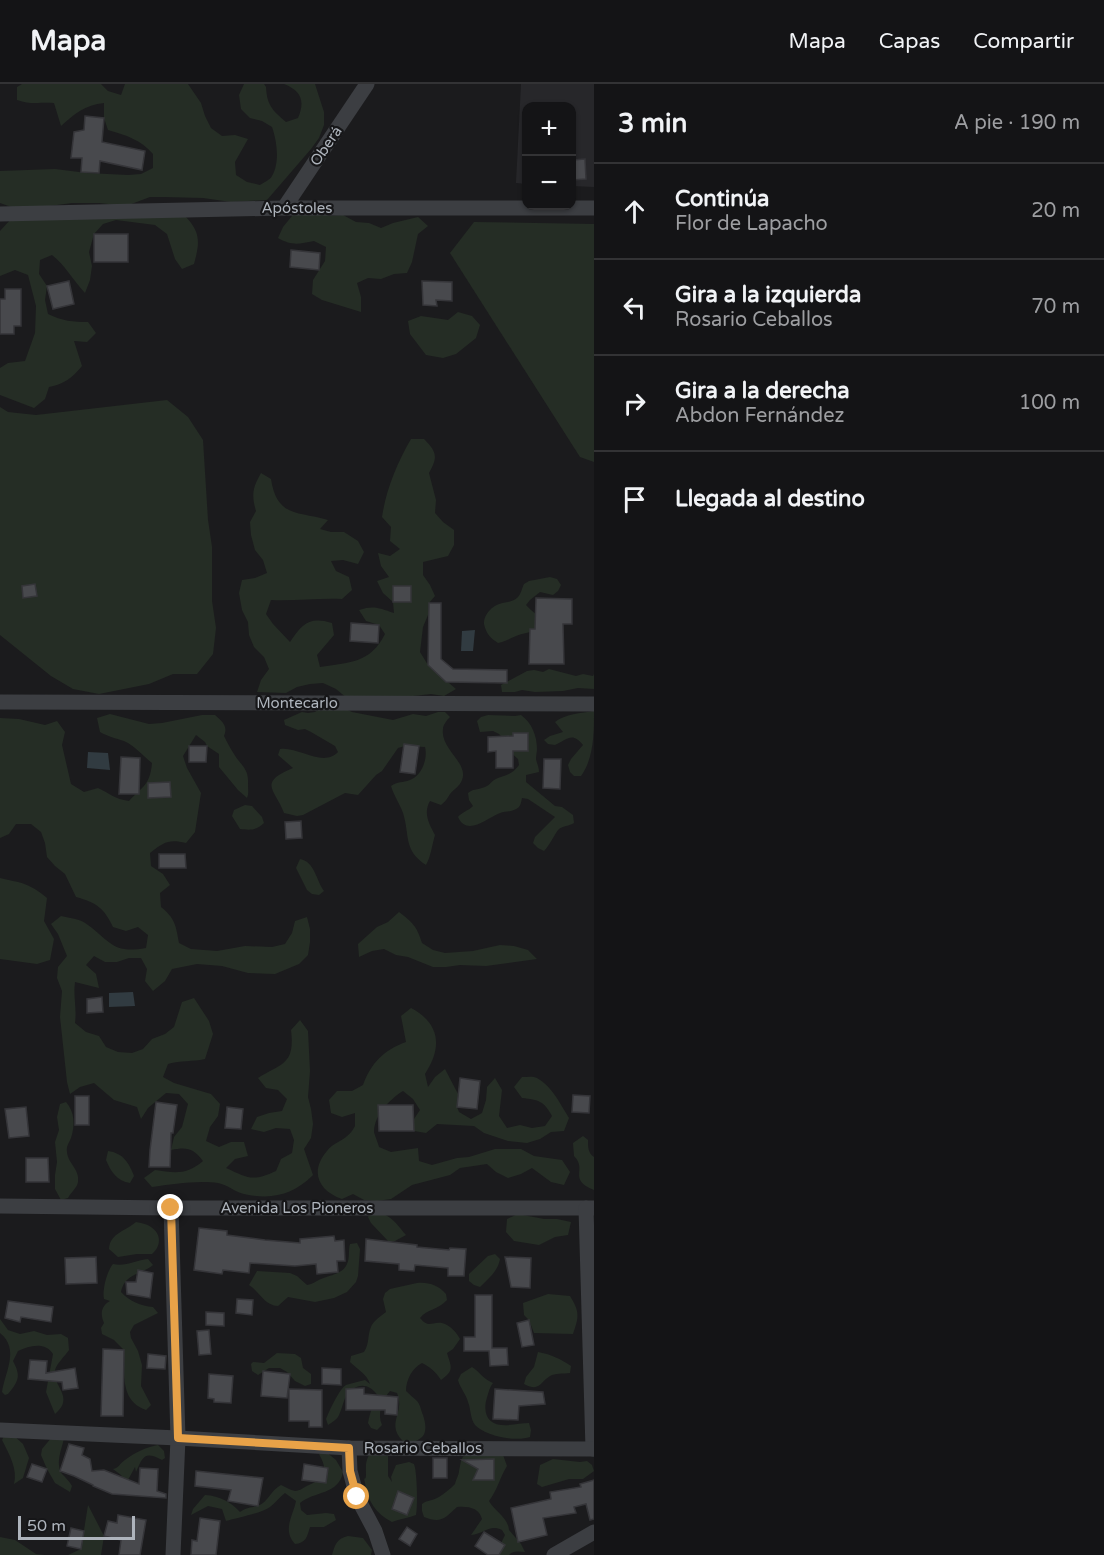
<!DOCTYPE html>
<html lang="es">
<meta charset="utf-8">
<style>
:root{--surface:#141416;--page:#212123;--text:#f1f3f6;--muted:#9d9ea1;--line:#333335}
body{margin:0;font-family:"Varela Round",sans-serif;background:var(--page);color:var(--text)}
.controls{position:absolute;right:18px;top:18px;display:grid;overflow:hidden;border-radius:12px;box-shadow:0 2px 4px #0004}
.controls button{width:54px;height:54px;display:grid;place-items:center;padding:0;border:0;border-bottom:2px solid var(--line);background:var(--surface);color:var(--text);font:30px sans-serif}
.scale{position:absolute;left:18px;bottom:15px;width:117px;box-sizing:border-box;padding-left:6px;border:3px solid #aeb4bc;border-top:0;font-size:16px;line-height:21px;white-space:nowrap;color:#aeb4bc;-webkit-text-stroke:4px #161618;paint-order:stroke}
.stop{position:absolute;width:18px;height:18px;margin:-14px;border:4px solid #e8a248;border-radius:50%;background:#fff}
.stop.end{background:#e8a248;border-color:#fff;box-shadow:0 2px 6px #0008}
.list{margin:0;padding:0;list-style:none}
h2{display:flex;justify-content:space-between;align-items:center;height:78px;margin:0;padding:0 24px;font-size:26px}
h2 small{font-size:20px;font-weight:400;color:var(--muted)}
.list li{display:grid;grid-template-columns:39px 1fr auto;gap:18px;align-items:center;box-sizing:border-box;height:96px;padding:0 24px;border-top:2px solid var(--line)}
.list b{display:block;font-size:22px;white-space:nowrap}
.list p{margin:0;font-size:20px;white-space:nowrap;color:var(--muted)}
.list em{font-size:20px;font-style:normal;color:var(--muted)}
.icon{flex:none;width:33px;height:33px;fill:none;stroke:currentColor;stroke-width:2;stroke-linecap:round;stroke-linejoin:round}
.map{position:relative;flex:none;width:594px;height:1471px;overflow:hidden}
header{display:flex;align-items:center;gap:36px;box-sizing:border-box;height:84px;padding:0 30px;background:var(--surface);border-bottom:2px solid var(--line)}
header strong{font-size:28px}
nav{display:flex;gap:33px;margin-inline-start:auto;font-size:21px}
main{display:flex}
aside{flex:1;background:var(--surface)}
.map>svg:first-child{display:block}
</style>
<header>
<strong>Mapa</strong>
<nav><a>Mapa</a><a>Capas</a><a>Compartir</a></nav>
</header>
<main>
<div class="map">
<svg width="594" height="1471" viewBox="0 0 594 1471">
<rect width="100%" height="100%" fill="#1b1b1d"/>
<path fill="#27272a" d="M521,0h73v103l-22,-1v-80h-46v78l-10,-1z"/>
<g fill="#252d25">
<path d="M22,0h79l7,7 13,4 4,-11h63l13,19 4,13 6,12 11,8 13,-1 13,4 -13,23 1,13 11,7 13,3c4,-3 10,-5 12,-9 8,-13 5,-35 0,-49l-10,-6 -12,-3 -9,-9 -2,-14 5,-11h20l2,3c1,18 6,23 20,35l12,-4c7,-16 4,-27 -14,-34h31l9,28v13l-5,13 -8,11 -44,51 -36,2 -28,-4 -39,-1h-14l-24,9 -27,-3h-27l-52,7 -20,-7v-32l55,-2 32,4 41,2 13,-1 12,-6v-14c-12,-14 -27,-19 -45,-24l-4,-12v-15c-19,2 -30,11 -43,23l-7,-23c-15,-1 -23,2 -37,-3v-13z"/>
<path d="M320,124l9,8 14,-1 13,7 13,1 12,5 12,-5 25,-6 10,9 -10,8 -6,28 -5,11 -13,1 -13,5 -13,-1 -11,5 4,14v15l-39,-12 -10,-6 1,-14 12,-19 1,-14 -12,-6c-15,3 -22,5 -36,-3l5,-11 9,-11 1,-4z"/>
<path d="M184,131c17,17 16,27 10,49l-12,5 -7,-10 -8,-25 -12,-9 -39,-5 -13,4 -9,10 -5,18 3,14 -2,14 -5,13c-12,-13 -20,-28 -33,-38l-12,5 -1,14 8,12 -2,14 3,14c14,7 25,8 40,8l8,11 -9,9 -13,-1 8,25c-10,12 -18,18 -33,21l-4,12 -11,9 -34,-13v-27l8,-5 17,-2 10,-28 1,-27 -8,-31 -13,-5 -15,6v-45l11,-12z"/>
<path d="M474,138l120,2v238l-14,-5 -130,-204z"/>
<path d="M458,228l14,4 8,9 -4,13 -20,16 -13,4 -17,-3 -16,-21 -2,-13 13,-5 27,4z"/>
<path d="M167,316l21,17 15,23 5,80 4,27v54l4,27 -3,26 -16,20h-24l-24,10 -50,10 -26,-5 -22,-13 -51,-41v-228l8,5 28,3z"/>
<path d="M411,355h13c13,13 14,18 5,34l7,27 -1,13 8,9 11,8v15l-6,11 -25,6v13l7,10 5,11 -6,7 -1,12 -5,12 -3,25 8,13 28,24 -12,7 -13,-2 -26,3 -57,2 -12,-10 -13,-6 -13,1 -13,3 -11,6 -29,-1 4,-12 8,-11 -5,-12 -10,-10 -5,-12 -1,-13 -6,-12 -3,-17 3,-13 13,-2 12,-5 -4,-13 -8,-10 -4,-15 -1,-13 6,-11c-5,-17 -3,-24 5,-38l10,6c6,39 27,32 57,41l-8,9 11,3h13l14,9 6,11 -6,12 -15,-4 -12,1 5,10 13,6 3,13 -10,9c-24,-1 -47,2 -71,1l-5,14 7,10 17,18c12,-18 19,-26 42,-19l2,12 -17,20 3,12c29,-5 50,-3 65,-33l-6,-9 -13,-4 -7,-11c15,-5 20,-2 35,3l-1,-11 -10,-9 -6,-12 12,-4 -8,-11 -3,-13 12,3 10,-7 -10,-8 1,-14 -9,-10c4,-27 15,-54 29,-78z"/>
<path d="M550,493l7,2 4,6 -3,6 -5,4 -13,-3 -10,8 -4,5 5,5 6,5 5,13c-7,3 -13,4 -20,6 -8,2 -15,7 -24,9 -8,-5 -12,-10 -14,-19 0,-5 1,-8 5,-13 11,-12 22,-6 29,-14 3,-3 4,-9 6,-13l5,-3z"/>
<path d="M549,585l27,7 7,-2 10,2 1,-2v15l-16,-1 -15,3 -28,1 -13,-2 -7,2h-13l-1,-7 26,-14 7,-1 9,2z"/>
<path d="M340,622l12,6 41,8 20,-6 13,2 12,-4h7l5,5c-3,3 -7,8 -7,12 -3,20 26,34 19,51 -2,6 -8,9 -12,14 -3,5 -4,7 -9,11l-11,-4c-7,12 -1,23 5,34 -3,10 -4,21 -9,30 -23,-15 -16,-30 -23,-52 -3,-9 -9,-17 -12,-27 7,-5 11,-3 19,-6 12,-4 18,-22 15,-33l-20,-1 -7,2 -16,23 -6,4 -18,20 -13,-2 -42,22 -6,1 -13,-3c-9,-24 -27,-30 9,-45l-15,-13 2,-6c18,-3 43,19 58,3l-3,-6 -24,-14 -6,-3 -7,1 -13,-5 -1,-5 18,-8 6,1 7,-1 6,-4z"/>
<path d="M594,627c0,22 0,47 -13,65h-7l-4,-4 -2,-7 3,-6 12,-14c-11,-14 -16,-5 -28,0l-7,-1 -4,-4 6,-4 13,-4 -8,-10c10,-8 26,-9 39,-11z"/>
<path d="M110,630l39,10 13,-1 40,-8h13c8,7 13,11 9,21 3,6 6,12 10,18 7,12 15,14 14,30 0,6 1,9 -1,14l-9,-8 -19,-23v-13l-12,-8 -2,-4 -9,-7 -13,21 4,12 14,25 -6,39 -9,11c-17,-4 -22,-1 -36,10l1,13 12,8 7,11 -10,8 1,14c14,11 15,19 18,36l12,6 26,2 28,-5 27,1 13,-3 7,-11 3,-12 12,-4 3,12v13l-2,13 -9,9 -24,10 -27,-1 -26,-7 -25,-2 -25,5 -7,12 -12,10 -8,-10 2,-12 -6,-11h-12l-12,4h-12l-11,-6 -8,9 10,9 3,14 -24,-6c-2,15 2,26 0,41l11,9 13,4 7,11 12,5 14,1 11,-4 9,-10 13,-5 9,-7 8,-25 12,-4 15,23 4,13 -8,25c-13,3 -24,1 -37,5l-5,13 11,6 37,11 9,10 -2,12 -8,11 -4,14 13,6 12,-5h13l4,14 -13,3 -9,9c22,10 26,14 50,3l5,-12 11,-6 2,-13 -4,-11 -14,-1 -12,4 -13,-3 6,-12 12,-4 13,-2 5,-12 -9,-9 -12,-2 -8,-10c25,-15 37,-14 33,-48l9,-10 8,11 2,40 -2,26 3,12 2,15 -2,14 -7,11 9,26c-20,20 -41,25 -69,19 -9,-2 -16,-9 -26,-11 -19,-3 -46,1 -66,4l-8,-9 11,-8c20,3 32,5 48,-9 -10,-13 -16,-14 -32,-11l3,-13 8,-10 6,-23 -9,-10 -13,-1 -18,15 -7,11 -4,-12 -23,-7 -20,-17 -14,4 -10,7 -3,-12 -7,-65 2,-26 -5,-13 1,-11 9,-11 -9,-22 -7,-10 10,-8c9,2 20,3 27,9 23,17 25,29 58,23l2,-13 -10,-8 -12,4 -13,-4c-9,-19 -16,-24 -37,-30l-11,-23 -10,-8 -8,-9 -2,-14 -4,-11 -10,-8h-15l-7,10 -9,4v-120l19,1 26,6 12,-4 8,11 -3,13 9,39 13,8 14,-4c13,6 16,11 31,13 14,-15 21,-16 23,-38 -9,-7 -17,-17 -28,-22 -9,-3 -15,-4 -24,-9l-3,-14z"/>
<path d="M488,631l27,1 6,-1c11,8 16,21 16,34 0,3 -1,6 -1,10 1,5 3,8 3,13l-13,3v7l29,24 7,1 11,8 1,8c-5,3 -11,3 -15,6 -4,4 -9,16 -15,22l-6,-3 -5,-5 2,-6 20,-20 -27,-18 -6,-1c-1,4 -1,6 -3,9 -5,5 -13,4 -19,6 -13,5 -33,24 -42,4 4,-5 10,-6 15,-11l-4,-6 -1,-7c6,-5 12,-3 19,-7 2,-1 4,-4 7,-6 11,-6 16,-3 25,-15l-1,-6 -10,-9 -4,-11 -5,-5 -6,-3 -13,1 -3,-11 4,-4z"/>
<path d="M245,721l7,1 10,11 2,6c-8,8 -14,7 -24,6l-8,-13 2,-6z"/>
<path d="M300,775c15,3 16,21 24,32l-5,4 -7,-1 -5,-4 -11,-22z"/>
<path d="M0,794c22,5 29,5 47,20l-3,23 10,18 -4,21 -13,4 -37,-5z"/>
<path d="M399,828c13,10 18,14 23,31l11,7 12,3 28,-2 27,-6 14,1 14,4 9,9 -51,7 -26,-1 -14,2h-13l-25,-10 -12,-2 -12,-6 -12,2 -13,6 -1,-13 19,-17 11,-5z"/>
<path d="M411,924c30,16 31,40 14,66l3,13 7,-10 10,-8 13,25 -1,13 2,5 12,7 11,-6 4,-13 1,-13 8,-9 7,12 -3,26 8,12 13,-3 12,3 13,-2 7,-10c-8,-15 -13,-16 -30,-18l-8,-11 8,-10c5,0 11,-1 15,1 15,8 23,26 32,40l-5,13 -13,1 -11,7 -13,4 -19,-2 -24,-8 -10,-7 -37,-2 -11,9 -12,-2 -2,-9 8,-12 -7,-11 -10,-8c-13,8 -29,24 -29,41 1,4 4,11 5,15l12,5 27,-4 1,13 13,4 25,-7 12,-1 26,-8h26l13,7 28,4 8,12 -6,13 -13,-3 -19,-14 -11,6 -13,4 -12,-6 -9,-8 -27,4 -10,7 -38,10 -21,14 -14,2 -13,-1 -11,-6 -11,5c-23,-8 -33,-27 -15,-48 5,-7 13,-9 19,-14 4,-3 7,-7 9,-11v-13l-13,4 -11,-4 -2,-13 8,-9h15l11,-6c8,-22 21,-35 43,-43l-5,-26z"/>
<path d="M66,1018c9,10 9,24 5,36 -2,5 -5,8 -4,14 1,12 13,17 11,30 -1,6 -7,10 -10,16l-7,2 -6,-11v-14l2,-13 -2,-20 4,-12 -2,-13 3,-13z"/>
<path d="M583,1052l5,4c0,7 0,13 6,17v33c-27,-11 -6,-20 -20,-34l-1,-13z"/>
<path d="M108,1067c15,2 21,12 26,25l-4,7c-13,-2 -19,-11 -24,-23z"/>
<path d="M371,1127c20,3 23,10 35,24l-11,6 -6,1 -18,-19 -3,-6z"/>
<path d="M518,1130l26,5h13l14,3 -3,13 -13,2 -16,8 -25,-4 -8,-9 1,-13z"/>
<path d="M136,1138c5,1 11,2 15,5 11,7 10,20 1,27h-15l-19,3 -9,-8c1,-16 17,-18 27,-27z"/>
<path d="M357,1159l3,6 -2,27 -2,6 -9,10 -13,6 -19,4 -27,-5 -10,9c-14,-1 -18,-14 -29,-21l8,-14 33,2 7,3 10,9c6,-1 9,-4 14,-6 9,-4 22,-5 26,-15 3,-6 1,-13 3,-20z"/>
<path d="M495,1170l5,5c-2,12 -11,19 -20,28l-6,-2 -5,-4v-7l19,-18z"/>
<path d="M148,1175l5,6c-12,10 -28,8 -32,27 8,9 20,14 32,15l5,6 -24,12 -4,7 1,6 7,13 4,14 -1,21 10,19 -5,5c-27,-10 -21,-37 -22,-60l-10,-10 -12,-6 -1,-6 3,-5c-4,-9 -3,-17 6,-22l-6,-2c-2,-9 3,-28 9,-35 12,3 23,-4 35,-5z"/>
<path d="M417,1199c12,-1 21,2 29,11l1,6c-9,10 -20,9 -27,18 9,11 12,3 22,5 8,2 15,10 18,16l-7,10 -6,4c4,14 8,17 -6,27 -5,-8 -11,-13 -19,-17 -10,5 -16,17 -16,28 4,4 8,7 11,10 4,5 4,10 6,14 6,19 1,25 -17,29 -23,-20 0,-30 -9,-51l-7,-2c-8,9 -13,23 -8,34l-5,5 -6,-2 -3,-5c2,-11 5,-18 10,-27 -9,-14 -23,-13 -32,0 -3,6 -4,13 -7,19 -2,5 -7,7 -11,10l-2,-6c3,-7 13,-30 20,-34 3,-1 15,-4 19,-5l5,4c-3,-10 -13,-15 -20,-22l1,-6 13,-4c6,-10 3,-16 7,-25 2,-6 10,-11 15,-15l-3,-13 2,-6 5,-4z"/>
<path d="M548,1210l22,2c10,16 9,21 3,38l-39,-1 -5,-13 -5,-5 -1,-12z"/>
<path d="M0,1235l8,11 12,4 14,-3 13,4 14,-1 7,4 1,12c-4,6 -12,13 -14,20 -4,15 21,27 0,44l-9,-22 7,-38c-7,-12 -23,-9 -35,-3l-5,10c8,15 6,20 -5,33l-3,1 -3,-3c3,-20 18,-43 -2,-59z"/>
<path d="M538,1268c12,2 23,7 33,14l-1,7c-7,1 -15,0 -20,3 -11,7 -10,16 -26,8l2,-7 8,-10z"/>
<path d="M277,1269l18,1 6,4 2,10 8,6v10l-6,2 -10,-5 -8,-9 -7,-4h-11l-11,7 -6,-4 -1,-7 2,-2 11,1z"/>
<path d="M472,1283c8,5 11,12 21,16 -4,5 -5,12 -7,18 -1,5 -1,10 1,15 7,15 29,7 42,7l2,7 -1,7c-14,5 -45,-1 -55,-12 -5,-7 -4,-16 -7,-23 -2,-8 -8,-14 -10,-22l3,-6z"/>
<path d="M5,1350l8,1 10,9 6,14 -6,20 -9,6c4,-15 -5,-30 -12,-44z"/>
<path d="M52,1353l12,1c-2,11 -9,25 -2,36 4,4 7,7 10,12l-2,6 -15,-9 -8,-14 -6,-14 1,-6z"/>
<path d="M158,1361l6,6 1,7 -3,2c-17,-9 -19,-4 -26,12l-1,-5 -7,13 -5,-2 -2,-3 -8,-6c6,-1 6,-5 12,-9 9,-7 21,-13 33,-15z"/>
<path d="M325,1367l11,9 7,12c-4,23 -29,19 -43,31l1,7 6,5 19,-2 8,1 2,6 -12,7h-14c-3,10 -4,16 -15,17 -13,-14 -2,-28 1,-43l-11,-8c-5,4 -10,10 -15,14 -8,6 -33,11 -44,14l-4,-12 -14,-3 -17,9 2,-6 12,-14c15,1 26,7 35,17 7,-6 17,-4 23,-9 7,-6 10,-14 18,-18 5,2 9,5 14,6 5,0 9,-4 14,-6 17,-7 19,-15 10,-31z"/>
<path d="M502,1368l5,14c-7,11 -10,25 -18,35 6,11 19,16 20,29l12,14 4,8c-5,0 -12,-2 -16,3h-12l5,-8v-6l3,-6 -3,-5c-13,-6 -18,4 -31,5l11,-16c-3,-11 -13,-13 -25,-12 -12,11 -16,17 -33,10l-2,-6v-7c5,-4 9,-3 15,-6 6,-3 13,-9 18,-14 1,-5 4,-9 4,-13 2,-8 1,-11 6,-17z"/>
<path d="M369,1371l19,1v20l4,6 -1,-5 5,-12 13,-3 5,2c3,7 4,42 2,51 -8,3 -16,4 -24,7 -16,-8 -25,-22 -27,-39 -2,-9 1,0 1,-9 0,-8 -1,-11 3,-19z"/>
<path d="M553,1375l27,3 7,-1 5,4 2,6 -11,8h-14l-27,8 -5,-3 3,-19z"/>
<path d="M88,1421l16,31 -3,19h-33l13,-6z"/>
<path d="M348,1452l15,2 9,12 -1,5h-39c3,-10 4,-16 16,-19z"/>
<path d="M0,1453l15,3 21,14 9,1h-45z"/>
</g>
<g fill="#313b41">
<path d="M475,546l-2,21h-12l1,-20z"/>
<path d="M88,668l20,1 2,17 -23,-2z"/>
<path d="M133,908l2,14 -26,1v-14z"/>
</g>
<g fill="#48494d" stroke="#353539" stroke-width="1.5">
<path d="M85,32l19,2 -2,24 43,9 -3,19 -42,-9 -1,12 -18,-1 1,-14h-11l3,-26 10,-2z"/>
<path d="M585,75l1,20 -14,1v-20z"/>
<rect x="94" y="150" width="34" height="28"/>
<path d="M291,166l29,3 -1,17 -29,-3z"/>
<path d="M69,197l5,23 -21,5 -6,-23z"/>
<path d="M422,197l30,1v19l-16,-1 1,6 -14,-1z"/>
<path d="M5,205h16v37h-7v8h-14v-35h5z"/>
<path d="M35,500l2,12 -14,2 -1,-12z"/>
<rect x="393" y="502" width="18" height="16"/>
<path d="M536,514l36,1v25h-9l1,40h-35l1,-35h5z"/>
<path d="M429,519h12v56l12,10 54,1v13l-61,-1 -18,-17z"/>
<path d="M351,539l28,2 -1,18 -28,-2z"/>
<path d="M513,649h15v18h-15v17h-17v-17l-8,1v-15l25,-1z"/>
<path d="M404,660l15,2 -4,28 -15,-2z"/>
<path d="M189,662h18l-1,16h-17z"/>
<path d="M121,673l19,1 -1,36h-20z"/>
<path d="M544,675h17l-1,30 -17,-1z"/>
<path d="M170,698l1,15 -23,1v-15z"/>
<path d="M301,737l1,17 -16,1 -1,-17z"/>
<path d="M159,770h26l1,14h-27z"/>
<path d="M102,913l1,15 -16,1v-14z"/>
<path d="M460,994l20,3 -3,28 -20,-2z"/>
<path d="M573,1011l17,1 -1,17 -17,-1z"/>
<rect x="75" y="1012" width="14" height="29"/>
<path d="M156,1018l21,3 -4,28h-2l-1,34h-21l1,-17z"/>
<path d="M378,1021h35l1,26h-35z"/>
<path d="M26,1023l3,29 -20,2 -4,-29z"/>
<path d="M227,1023l16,2 -2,20 -16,-1z"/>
<path d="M26,1074h22l1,24h-23z"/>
<path d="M199,1144l28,3v4l38,5 35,3v-4l34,-3 1,5 9,-1 1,21h-8l1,11 -21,2 -1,-10 -21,2 -45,-3 -1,10 -26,-3 -1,4 -28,-4z"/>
<path d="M366,1155l51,6v2l32,3 1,-2 16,1 -2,27h-16v-8l-33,-3 -1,6 -15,-1v-6l-34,-3z"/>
<path d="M96,1173l1,26 -31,1 -1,-26z"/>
<path d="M505,1173l26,1 -1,30 -19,-1z"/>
<path d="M138,1186l15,3 -3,25 -23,-4 -1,-12h10z"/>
<path d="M475,1211h17v53h15l1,17 -18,1 -1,-15h-25v-14h11z"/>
<path d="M237,1215l16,1 -1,15 -16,-2z"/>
<path d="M8,1217l45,6 -2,15 -30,-5 -1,5 -15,-4z"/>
<path d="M206,1228l18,1v13l-18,-1z"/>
<path d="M529,1236l5,25 -12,2 -5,-24z"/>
<path d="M209,1246l2,24 -12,1 -2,-24z"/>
<path d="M103,1265l21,1 -1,66h-22z"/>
<path d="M148,1270l18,2 -1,13 -18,-1z"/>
<path d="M30,1276l17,1 -1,12 29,-5 3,20 -15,2 -1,-8 -34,-3z"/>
<path d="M322,1284l19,1v16l-19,-1z"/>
<path d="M263,1287l27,3 -3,24 -26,-2z"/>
<path d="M209,1290l24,2 -2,27 -17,-1v-3l-6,-1z"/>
<path d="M364,1304v6l34,3 -1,18 -12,-1v-4h-39v-21z"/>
<path d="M289,1305l33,1v37h-13v-6h-20z"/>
<path d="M495,1305l48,3 2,12 -26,2 -1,14 -25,-1z"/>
<path d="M69,1360l15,4 -2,7 8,4 2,12 12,-1 35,14 1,-16 18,1 -1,22 9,3v4l-54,-4 -19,-8v-1l-19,-9 -14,-5z"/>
<rect x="433" y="1374" width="14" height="20"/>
<path d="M494,1375v21h-21l5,-11 -16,-9z"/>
<path d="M32,1380l15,5 -5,13 -15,-5z"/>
<path d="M304,1380l24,4 -2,15 -24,-3z"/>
<path d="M196,1387l67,7 -5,28 -30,-5 3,-11 -36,-4z"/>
<path d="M594,1396v39l-4,1 -4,-16 -12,3 2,6 -33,5 4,17 -29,7 -7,-34 40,-9 -1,-7 31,-5 -1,-3z"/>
<path d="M398,1407l16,7 -7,17 -15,-6z"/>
<path d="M118,1431l28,5 -6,35h-21l2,-15 -17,-4 4,-15 9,2z"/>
<path d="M200,1434l20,3 -4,34h-25l1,-15 5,1z"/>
<path d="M407,1443l10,7 -7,12 -11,-7z"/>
<path d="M71,1444l13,3 -3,18 -14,-3z"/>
<path d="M484,1448l21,13 -6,10h-11l-13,-9z"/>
</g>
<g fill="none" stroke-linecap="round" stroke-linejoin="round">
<g stroke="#3c3e42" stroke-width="15">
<path d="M284,124l83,-124"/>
<path d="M0,130l284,-6h310"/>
<path d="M0,618l594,2"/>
<path d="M0,1122l171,2h423"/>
<path d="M171,1124l7,230 -5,117"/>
<path d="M586,1124l7,241"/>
<path d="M0,1346l178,8 171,10 245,1"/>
<path d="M349,1364l1,23 7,26 18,34 8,24"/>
<path d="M554,1471l40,-23"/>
</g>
</g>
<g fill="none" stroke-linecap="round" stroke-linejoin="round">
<path stroke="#e8a248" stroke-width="8" d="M171,1124l7,230 171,10 1,23 7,26"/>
</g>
<g text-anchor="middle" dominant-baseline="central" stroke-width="4.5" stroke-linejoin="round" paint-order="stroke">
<g font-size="15" fill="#aeb4bc" stroke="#161618">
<text transform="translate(326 62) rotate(-56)">Oberá</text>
<text x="297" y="124">Apóstoles</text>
<text x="297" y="619">Montecarlo</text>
<text x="297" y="1124">Avenida Los Pioneros</text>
<text x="423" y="1364">Rosario Ceballos</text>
</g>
</g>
</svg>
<div class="controls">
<button>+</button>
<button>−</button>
</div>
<div class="scale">50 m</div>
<div class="stop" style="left:357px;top:1413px"></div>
<div class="stop end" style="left:171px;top:1124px"></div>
</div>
<aside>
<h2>3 min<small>A pie · 190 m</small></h2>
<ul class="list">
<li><svg class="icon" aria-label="ahead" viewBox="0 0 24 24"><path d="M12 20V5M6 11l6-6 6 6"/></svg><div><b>Continúa</b><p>Flor de Lapacho</p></div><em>20 m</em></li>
<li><svg class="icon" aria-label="left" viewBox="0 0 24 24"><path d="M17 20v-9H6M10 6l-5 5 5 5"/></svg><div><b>Gira a la izquierda</b><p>Rosario Ceballos</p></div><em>70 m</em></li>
<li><svg class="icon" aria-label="right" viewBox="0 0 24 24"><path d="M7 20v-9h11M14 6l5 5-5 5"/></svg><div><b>Gira a la derecha</b><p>Abdon Fernández</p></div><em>100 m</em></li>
<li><svg class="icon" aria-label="arrive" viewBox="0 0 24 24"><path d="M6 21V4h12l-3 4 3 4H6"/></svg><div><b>Llegada al destino</b></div></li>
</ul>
</aside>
</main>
